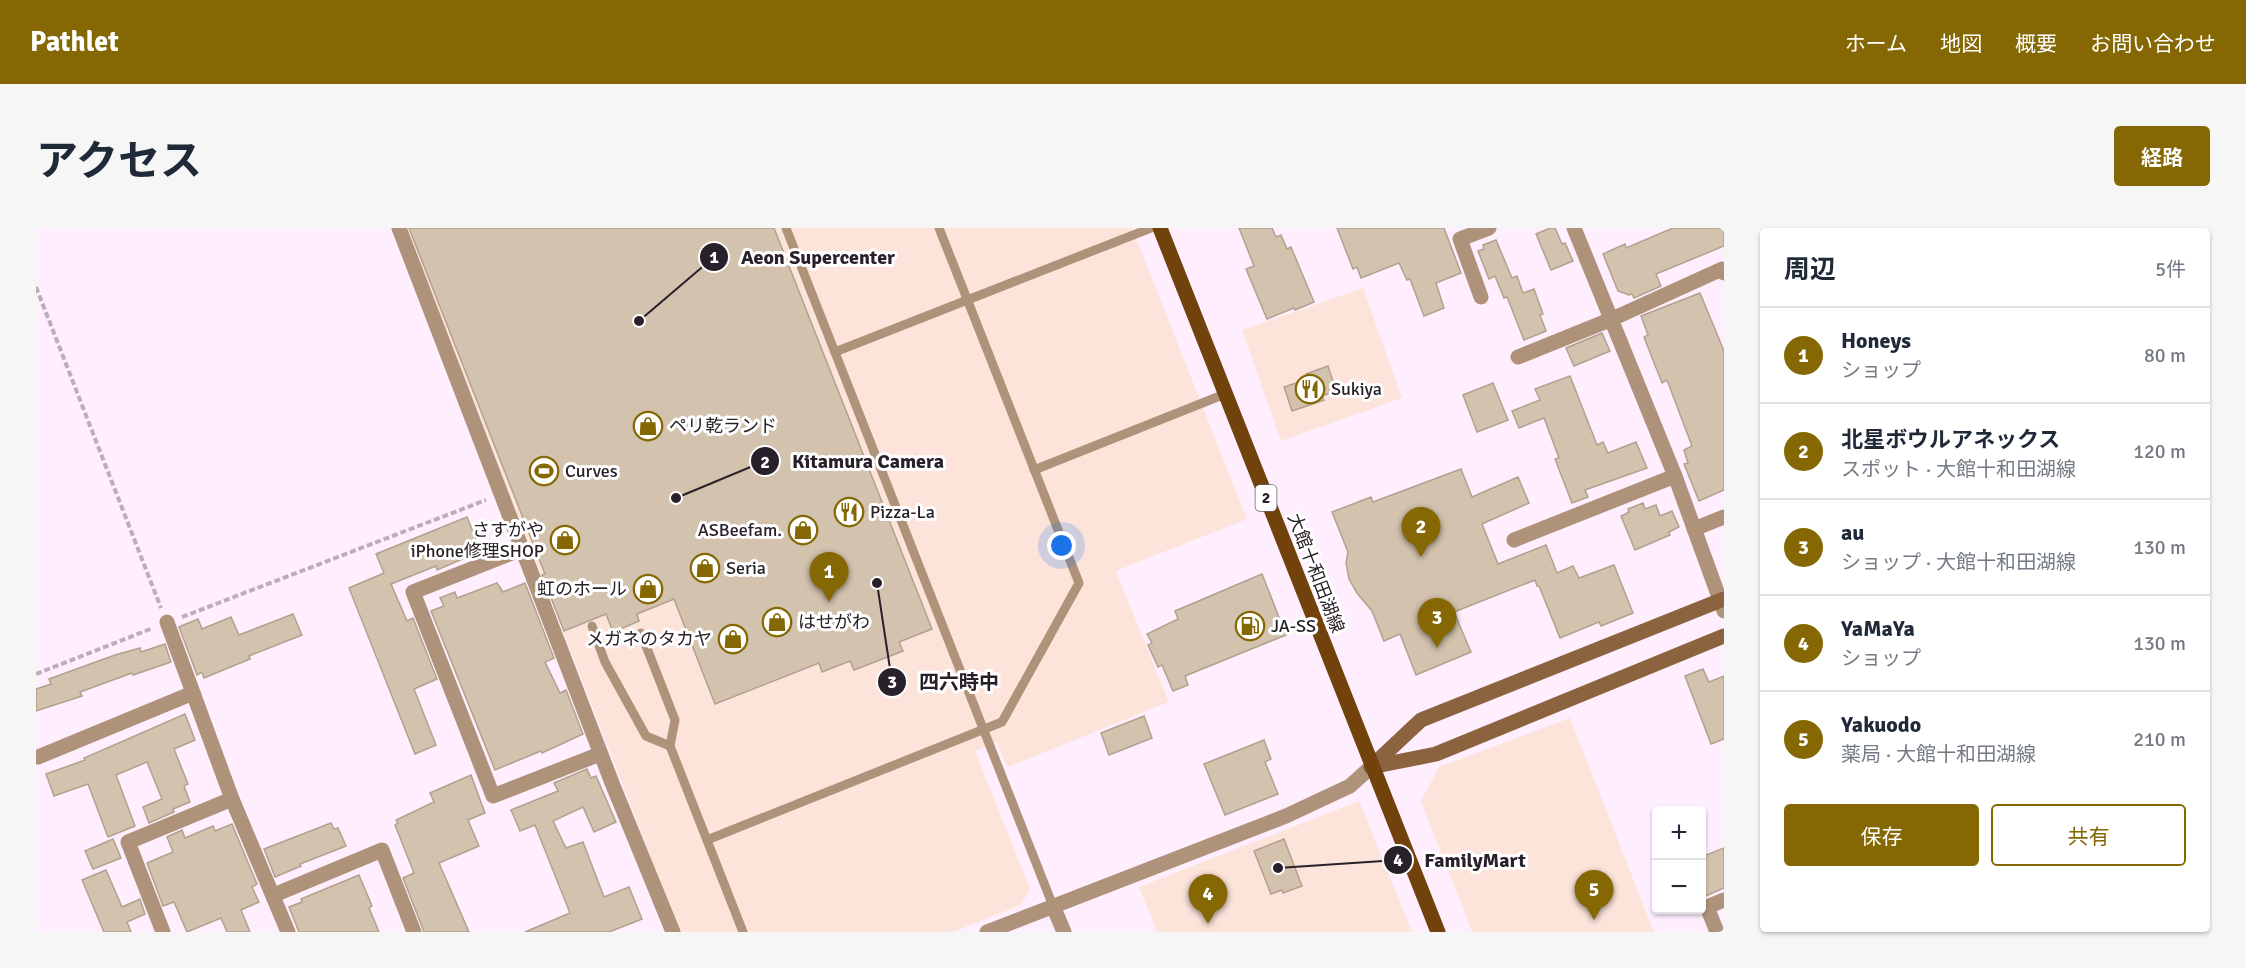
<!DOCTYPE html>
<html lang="ja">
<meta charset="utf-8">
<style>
:root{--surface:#fff;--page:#f6f6f7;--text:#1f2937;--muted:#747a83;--line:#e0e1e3;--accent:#856803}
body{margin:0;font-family:Signika,"Noto Sans JP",sans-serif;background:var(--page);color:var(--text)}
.controls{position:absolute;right:18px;bottom:18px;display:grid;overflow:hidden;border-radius:6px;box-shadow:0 2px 4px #0004}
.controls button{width:54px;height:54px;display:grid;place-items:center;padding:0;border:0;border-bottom:2px solid var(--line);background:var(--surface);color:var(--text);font:30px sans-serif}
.you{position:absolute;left:1026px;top:318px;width:21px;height:21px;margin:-15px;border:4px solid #fff;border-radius:50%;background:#1a73e8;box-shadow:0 0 0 9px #1a73e833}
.badge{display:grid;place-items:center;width:39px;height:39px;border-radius:50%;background:var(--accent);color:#fff;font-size:20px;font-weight:700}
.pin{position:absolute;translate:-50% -50px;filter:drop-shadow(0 2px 3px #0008)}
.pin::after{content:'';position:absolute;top:32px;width:21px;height:18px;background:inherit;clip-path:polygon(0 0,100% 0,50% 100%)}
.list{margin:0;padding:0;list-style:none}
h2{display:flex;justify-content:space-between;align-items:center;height:78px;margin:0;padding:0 24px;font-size:26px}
h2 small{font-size:20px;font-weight:400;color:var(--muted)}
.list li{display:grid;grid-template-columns:39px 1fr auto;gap:18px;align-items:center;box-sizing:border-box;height:96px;padding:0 24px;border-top:2px solid var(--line)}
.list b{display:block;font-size:22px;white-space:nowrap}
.list p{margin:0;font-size:20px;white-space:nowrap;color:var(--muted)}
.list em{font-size:20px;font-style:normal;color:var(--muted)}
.actions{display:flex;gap:12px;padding:18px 24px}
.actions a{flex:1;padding:14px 0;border:2px solid var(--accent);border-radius:6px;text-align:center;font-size:21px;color:var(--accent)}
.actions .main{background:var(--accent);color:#fff}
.map{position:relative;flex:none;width:1688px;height:704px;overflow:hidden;border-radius:6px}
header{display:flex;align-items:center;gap:36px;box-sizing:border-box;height:84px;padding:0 30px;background:var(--accent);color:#fff}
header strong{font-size:28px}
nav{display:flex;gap:33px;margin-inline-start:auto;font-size:21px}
.intro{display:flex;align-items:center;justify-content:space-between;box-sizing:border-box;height:144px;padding:0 36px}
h1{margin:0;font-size:42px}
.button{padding:15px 27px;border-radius:6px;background:var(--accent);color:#fff;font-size:21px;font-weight:700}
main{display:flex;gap:36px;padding:0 36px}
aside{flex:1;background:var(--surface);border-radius:6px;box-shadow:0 2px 4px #0004}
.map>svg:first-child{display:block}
</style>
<header>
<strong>Pathlet</strong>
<nav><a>ホーム</a><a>地図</a><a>概要</a><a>お問い合わせ</a></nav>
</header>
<div class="intro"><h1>アクセス</h1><a class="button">経路</a></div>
<main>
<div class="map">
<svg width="1688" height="704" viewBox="0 0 1688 704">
<rect width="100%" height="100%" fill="#ffeefe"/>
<g fill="#fde4db">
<path d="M370,0h726l115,291 -131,52 53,131 -162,65 -10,-25 -22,9 55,138 -9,16 -68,27h-273z"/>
<path d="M1327,60l39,110 -121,43 -39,-111z"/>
<path d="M1534,490l84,214h-182l-51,-131 18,-34z"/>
<path d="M1323,573l53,131h-255l-18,-45z"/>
</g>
<g fill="#d3c2ad" stroke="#b2a18d" stroke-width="1.5">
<path d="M373,0h365l158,401 -33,13 4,9 -49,19 -4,-9 -28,11 -3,-9 -104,41 -41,-105 -37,15 2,7 -26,11 -7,-18 -42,17 -22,-56 3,-1z"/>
<path d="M1203,0h33l4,9 5,-2 6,14 4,-2 23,55 -19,8 -1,-2 -27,11 -21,-50 8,-3z"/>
<path d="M1301,0h107l17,45 -25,10 8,25 -20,8 -14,-37 -3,1 -8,-17 -38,15 -4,-11 -4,2z"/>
<path d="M1514,0h5l7,16 3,-1 8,18 -22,9 -15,-36z"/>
<path d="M1637,0h51v18l-68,28 5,12 -27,12 -2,-4 -3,1 -11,-4 -15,-37 22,-10 1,4z"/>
<path d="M1460,12l16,38 5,-2 6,17 11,-4 9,25 -3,1 6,16 -22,9 -17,-43 -3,1 -9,-22 -6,3 -11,-28 6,-2 -1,-4z"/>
<path d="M1664,65l24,58v139l-25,11 -15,-37 4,-1 -4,-13 8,-4 -25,-66 -5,3 -18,-46 4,-2 -7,-19z"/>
<path d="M1566,105l8,18 -36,15 -8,-18z"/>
<path d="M1292,138l8,25 -14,5 2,4 -32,11 -8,-24 24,-8 -2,-5z"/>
<path d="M1534,148l27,69 6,-3 5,11 28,-11 11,26 -62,22 3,7 -16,6 -17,-44 4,-1 -15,-40 -25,10 -7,-17 28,-11 -5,-11z"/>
<path d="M1457,155l15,37 -31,12 -14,-37z"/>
<path d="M1425,241l11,28 46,-20 11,26 -47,21 16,40 48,-19 11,28 16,-7 6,12 35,-13 19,48 -32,13 -2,-4 -39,16 -21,-52h-2l-2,-6 -81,32 17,40 -55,23 -16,-41 -16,7 -12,-30 -15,-18 -8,-14 -3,-16 2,-11 -16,-40 39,-15 2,5z"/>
<path d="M1607,275l2,6 11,-4 4,11 12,-5 7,16 -10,5 1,3 -35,15 -14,-34 8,-4 -1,-3z"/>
<path d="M431,289l14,34 -44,19 -1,-4 -45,18 16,37 6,-3 24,61 -23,10 22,56 -21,9 -66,-166 35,-15 -8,-19z"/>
<path d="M1226,346l24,61 -101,41 3,9 -15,6 -11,-26 -4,2 -10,-22 4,-2 -5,-9 31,-15 -3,-8z"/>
<path d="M461,355l6,9 22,-9 29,75 -9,4 15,31 6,-3 17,44 -41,19 -1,-2 -46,19 -64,-159 13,-5 -4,-8 15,-6 2,6z"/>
<path d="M257,386l9,21 -53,21 1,3 -46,19 -2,-6 -5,3 -18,-48 19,-8 4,10 29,-12 8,18z"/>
<path d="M129,416l6,18 -38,13 -1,-2 -52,19 2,4 -46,15v-22l15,-5 -2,-5 66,-24 25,-7 1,4z"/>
<path d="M1667,441l6,13 15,-6v63l-13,5 -26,-68z"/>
<path d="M149,486l10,26 -21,9 14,35 -4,2 6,16 -17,7 1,3 -25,11 -6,-16 19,-8 -15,-37 -31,13 19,51 -27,11 -20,-53 -34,12 -8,-22 39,-14 -1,-2z"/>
<path d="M1108,488l8,22 -43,17 -8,-22z"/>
<path d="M1228,512l7,19 -6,3 13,32 -53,21 -21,-51z"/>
<path d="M551,541l4,9 5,-2 20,46 -22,10 -11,-25 -30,14 13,27 17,-6 21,55 25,-10 13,32 -33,13h-84l45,-19 -35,-88 -15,6 -9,-21 47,-19 -4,-8z"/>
<path d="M435,547l14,38 -17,7 11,26 -40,17 30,69h-45l-21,-54 11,-5 -19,-48 3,-2 -2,-3 38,-18 -4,-9z"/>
<path d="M295,595l3,6 4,-1 8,18 -46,18 1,2 -26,11 -11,-28z"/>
<path d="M196,596l25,60 -5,3 7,15 -18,8 9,22h-23l-6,-14 -34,14 -13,-30 -11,4 -16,-43 26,-11 -6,-15 15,-7 3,8 28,-12 2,5z"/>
<path d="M77,611l8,19 -28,11 -8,-18z"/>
<path d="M1248,611l18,47 -19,7 -1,-3 -11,4 -17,-43z"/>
<path d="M1688,620v40l-23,10v-41z"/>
<path d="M70,642l16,37 18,-8 5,15 -18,8 4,10h-27l-22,-52z"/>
<path d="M323,647l13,31 -3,2 10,24h-80l-10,-25 13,-5 -1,-3z"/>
</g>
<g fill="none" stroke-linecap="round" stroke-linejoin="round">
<g stroke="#bbadba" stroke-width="4" stroke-dasharray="6 3" stroke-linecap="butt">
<path d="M0,59l125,321"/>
<path d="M146,389l304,-117"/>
<path d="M0,446l117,-46"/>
</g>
<g stroke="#af927a" stroke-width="9">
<path d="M750,0l267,678"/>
<path d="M799,124l316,-124"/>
<path d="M998,242l191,-76"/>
<path d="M556,398l13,36 41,74 24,10"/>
<path d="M605,405l34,87 -5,26 73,186"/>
<path d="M671,612l295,-118 77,-139 -140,-355"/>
</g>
<g stroke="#af927a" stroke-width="15">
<path d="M363,0l213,555 61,149"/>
<path d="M1538,0l101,248 49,135"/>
<path d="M1445,69l-21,-58 29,-11"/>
<path d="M1482,129l94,-38 110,-50 2,4"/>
<path d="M1658,301l30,-12"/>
<path d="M1478,312l161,-64"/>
<path d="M486,321l-109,43 80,204 107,-42"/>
<path d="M131,394l65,177 56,133"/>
<path d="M2,529l155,-64"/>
<path d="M238,667l108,-45 32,82"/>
<path d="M1017,678l11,26"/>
<path d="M127,704l-35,-90 104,-43"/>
<path d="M951,704l299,-116 64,-30 21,-19"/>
<path d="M1681,704l-10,-25 17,-7"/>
</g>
<g stroke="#8b633f" stroke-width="15">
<path d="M1335,539l50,-47 303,-121"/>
<path d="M1335,539l65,-13 288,-118"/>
</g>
<path stroke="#71420b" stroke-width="15" d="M1124,0l278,704"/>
</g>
<defs>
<g id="restaurant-ring" transform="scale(1.5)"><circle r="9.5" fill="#fff" stroke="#856803" stroke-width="1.5"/><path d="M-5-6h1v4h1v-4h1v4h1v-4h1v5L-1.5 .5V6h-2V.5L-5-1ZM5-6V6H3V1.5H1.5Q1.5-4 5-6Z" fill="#856803"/></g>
<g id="shop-ring" transform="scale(1.5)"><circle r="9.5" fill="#fff" stroke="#856803" stroke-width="1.5"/><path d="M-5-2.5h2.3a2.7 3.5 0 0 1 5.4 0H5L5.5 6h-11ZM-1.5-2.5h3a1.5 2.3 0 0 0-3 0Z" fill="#856803"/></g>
<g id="stadium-ring" transform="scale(1.5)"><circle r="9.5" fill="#fff" stroke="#856803" stroke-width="1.5"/><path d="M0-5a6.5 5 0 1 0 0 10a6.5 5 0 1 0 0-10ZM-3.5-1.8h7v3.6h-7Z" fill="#856803"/></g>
<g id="fuel-ring" transform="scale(1.5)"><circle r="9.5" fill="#fff" stroke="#856803" stroke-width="1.5"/><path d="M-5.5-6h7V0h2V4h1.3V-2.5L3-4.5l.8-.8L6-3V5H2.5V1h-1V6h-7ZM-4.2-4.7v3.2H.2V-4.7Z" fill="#856803"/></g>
</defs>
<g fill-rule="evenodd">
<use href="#restaurant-ring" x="1274" y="161"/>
<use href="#shop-ring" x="612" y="198"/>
<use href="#stadium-ring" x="508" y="243"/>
<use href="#restaurant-ring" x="813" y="284"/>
<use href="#shop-ring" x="767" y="302"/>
<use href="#shop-ring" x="529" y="312"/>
<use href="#shop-ring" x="669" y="340"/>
<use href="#shop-ring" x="612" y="361"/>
<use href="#shop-ring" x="741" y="394"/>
<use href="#fuel-ring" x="1214" y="398"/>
<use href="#shop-ring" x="697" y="411"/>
</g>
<g text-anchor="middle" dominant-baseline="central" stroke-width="6" stroke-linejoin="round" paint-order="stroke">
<rect fill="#fff" stroke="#696469" stroke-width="1.5" x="1219.5" y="257" width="21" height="26" rx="4.5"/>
<g font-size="16" font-weight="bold" fill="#292129">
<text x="1230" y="270">2</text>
</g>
<g font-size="18" fill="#292129" stroke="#fff" text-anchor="start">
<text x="1295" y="161">Sukiya</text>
<text x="633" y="198">ペリ乾ランド</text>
<text x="529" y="243">Curves</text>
<text x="834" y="284">Pizza-La</text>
<text x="508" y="302" text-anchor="end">さすがや<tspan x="508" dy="21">iPhone修理SHOP</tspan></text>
<text x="746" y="302" text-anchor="end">ASBeefam.</text>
<text x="690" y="340">Seria</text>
<text x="591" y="361" text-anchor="end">虹のホール</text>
<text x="762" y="394">はせがわ</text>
<text x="1235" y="398">JA-SS</text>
<text x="676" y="411" text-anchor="end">メガネのタカヤ</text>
</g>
<g font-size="18" fill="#292129" stroke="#fff">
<text transform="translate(1280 345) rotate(69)">大館十和田湖線</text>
</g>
</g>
<path fill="none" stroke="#292129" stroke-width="2" d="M603 93L678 29M640 270L729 233M841 355L856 454M1242 640L1362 632"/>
<g fill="#292129" stroke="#fff" stroke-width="2">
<circle cx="603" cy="93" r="6"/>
<circle cx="640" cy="270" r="6"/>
<circle cx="841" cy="355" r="6"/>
<circle cx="1242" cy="640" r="6"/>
<circle cx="678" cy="29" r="15"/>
<circle cx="729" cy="233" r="15"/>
<circle cx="856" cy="454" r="15"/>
<circle cx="1362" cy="632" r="15"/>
</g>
<g font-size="18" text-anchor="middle" font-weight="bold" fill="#fff">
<text x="678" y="35">1</text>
<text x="729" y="240">2</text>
<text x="856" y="460">3</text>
<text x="1362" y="638">4</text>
</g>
<g font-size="20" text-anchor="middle" font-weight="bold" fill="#292129" stroke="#fff" stroke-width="6" stroke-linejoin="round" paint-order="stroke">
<text x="782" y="36">Aeon Supercenter</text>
<text x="832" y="240">Kitamura Camera</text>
<text x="923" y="461">四六時中</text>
<text x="1439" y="639">FamilyMart</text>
</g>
</svg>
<div class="controls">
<button>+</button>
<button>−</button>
</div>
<div class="you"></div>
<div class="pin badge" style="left:793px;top:374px">1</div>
<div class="pin badge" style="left:1385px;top:329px">2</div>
<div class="pin badge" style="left:1401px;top:420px">3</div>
<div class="pin badge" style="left:1172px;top:696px">4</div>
<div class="pin badge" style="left:1558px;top:692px">5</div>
</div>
<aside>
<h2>周辺<small>5件</small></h2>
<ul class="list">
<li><span class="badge">1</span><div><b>Honeys</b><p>ショップ</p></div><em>80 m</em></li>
<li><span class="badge">2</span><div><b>北星ボウルアネックス</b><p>スポット · 大館十和田湖線</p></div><em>120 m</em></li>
<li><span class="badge">3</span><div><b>au</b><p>ショップ · 大館十和田湖線</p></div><em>130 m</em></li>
<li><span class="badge">4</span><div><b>YaMaYa</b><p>ショップ</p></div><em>130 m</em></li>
<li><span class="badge">5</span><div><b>Yakuodo</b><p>薬局 · 大館十和田湖線</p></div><em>210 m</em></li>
</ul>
<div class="actions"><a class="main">保存</a><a>共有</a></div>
</aside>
</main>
